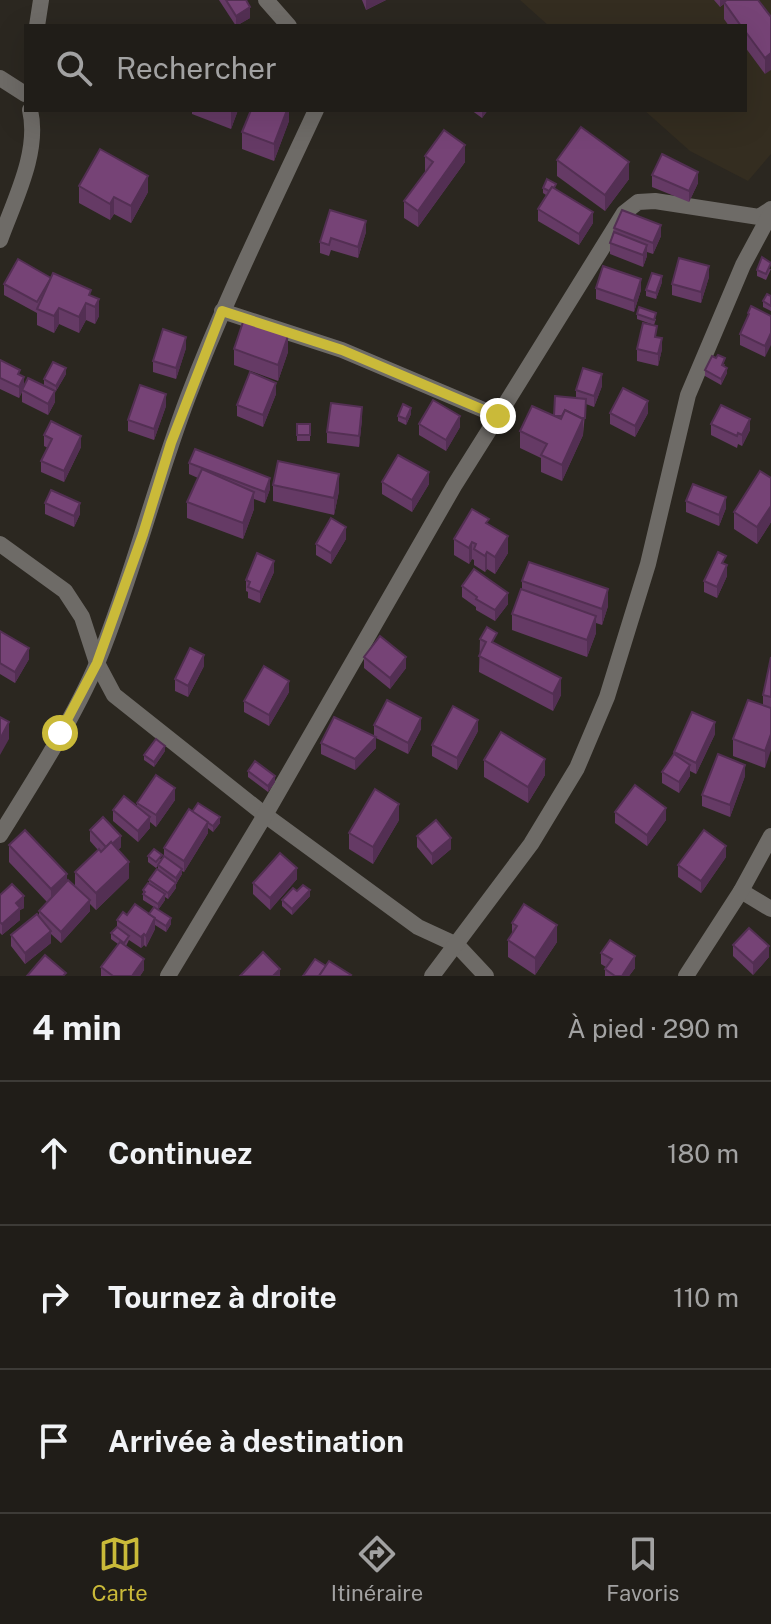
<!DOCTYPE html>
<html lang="fr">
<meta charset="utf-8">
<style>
:root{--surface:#201d18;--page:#282621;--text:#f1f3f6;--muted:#a2a2a2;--line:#3d3b37;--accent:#caba39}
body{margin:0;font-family:"Public Sans",sans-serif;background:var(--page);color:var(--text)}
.stop{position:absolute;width:24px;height:24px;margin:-18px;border:6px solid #caba39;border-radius:50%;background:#fff}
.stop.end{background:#caba39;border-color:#fff;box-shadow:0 2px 8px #0008}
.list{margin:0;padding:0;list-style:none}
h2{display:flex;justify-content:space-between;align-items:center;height:104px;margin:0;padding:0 32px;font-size:34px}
h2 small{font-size:26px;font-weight:400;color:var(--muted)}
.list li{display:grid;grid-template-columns:52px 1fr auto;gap:24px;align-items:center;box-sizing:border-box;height:144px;padding:0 32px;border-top:2px solid var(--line)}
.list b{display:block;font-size:30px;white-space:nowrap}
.list em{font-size:26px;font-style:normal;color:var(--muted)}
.icon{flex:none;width:44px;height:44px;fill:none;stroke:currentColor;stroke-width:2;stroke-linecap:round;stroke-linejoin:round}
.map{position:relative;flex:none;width:771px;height:976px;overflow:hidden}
.search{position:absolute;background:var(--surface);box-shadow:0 8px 32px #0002;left:24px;right:24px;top:24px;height:88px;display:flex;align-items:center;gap:20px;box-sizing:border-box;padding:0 28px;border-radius:0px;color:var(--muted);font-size:30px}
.sheet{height:536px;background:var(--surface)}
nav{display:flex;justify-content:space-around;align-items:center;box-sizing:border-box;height:112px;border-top:2px solid var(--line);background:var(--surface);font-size:22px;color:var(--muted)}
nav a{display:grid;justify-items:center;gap:4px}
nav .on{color:var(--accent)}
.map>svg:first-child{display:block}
</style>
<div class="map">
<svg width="771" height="976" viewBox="0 0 771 976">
<rect width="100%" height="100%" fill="#2b2720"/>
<path fill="#342d20" d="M520,0h251v154l-23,27 -58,-30 -46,-41h101v-84h-196z"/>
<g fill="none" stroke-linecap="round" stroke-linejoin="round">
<g stroke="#6e6b67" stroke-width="16">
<path d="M266,0l23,26"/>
<path d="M37,26l4,-26"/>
<path d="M0,78l25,16"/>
<path d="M0,240c14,-39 40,-88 30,-130"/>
<path d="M498,416l126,-203 14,-11 17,-1 104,16 12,-8"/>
<path d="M0,544l65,47 17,26 15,46 17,32 151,120 153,112 39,18 29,31"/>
<path d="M0,835c33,-53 74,-117 98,-174 35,-86 57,-177 90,-264 37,-98 84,-192 128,-287"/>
<path d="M741,891l30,18"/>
<path d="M168,976l97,-161 189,-329 44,-70 -156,-66 -120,-39"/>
<path d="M686,976l55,-85 30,-55"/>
</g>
<path stroke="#6e6b67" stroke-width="16" d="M432,976l99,-132 46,-76 30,-71 41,-133 40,-169 55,-130 28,-52"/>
</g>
<g fill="#653a65">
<path d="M219,0h27l4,18 -14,8z"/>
<path d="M362,0h24l-20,10z"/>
<path d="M714,0h44l13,17 -6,57 -20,-27v-21h-16l-5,-7v-15l-4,3z"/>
<path d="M192,110h46l-7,19 -39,-15z"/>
<path d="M289,110v11l-15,40 -32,-12v-17z"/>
<path d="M471,110h17l-6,8z"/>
<path d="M425,156l40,6 -47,65 -14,-9v-17l21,-29z"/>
<path d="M557,160l72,19 -24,32 -48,-35z"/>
<path d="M652,175l46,8 -9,19 -37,-15z"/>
<path d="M79,186l69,6 -17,31 -17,-9 -4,6 -31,-17z"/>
<path d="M543,188l13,1 37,34 -14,22 -41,-24v-12l8,-14 -3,-2z"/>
<path d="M330,210l36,22 -8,26 -27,-8 -2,6 -9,-3v-11z"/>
<path d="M614,228l47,8 -8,18 -6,-2v4l-4,11 -33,-13v-11z"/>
<path d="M771,269l-5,11 -9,-4v-6z"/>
<path d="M709,277l-8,26 -29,-8v-11z"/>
<path d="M51,278l40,18 8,20 -4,8 -9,-4 -7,13 -20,-9 -5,9 -17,-8v-12l-33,-18v-11z"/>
<path d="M662,282l-6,17 -10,-3v-6z"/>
<path d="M596,288l45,2 -7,22 -38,-13z"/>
<path d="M771,296v15l-8,-4v-6z"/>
<path d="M748,313l23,3 -6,41 -25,-12v-11l8,-16z"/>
<path d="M637,314l19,5 -2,6 -17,-6z"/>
<path d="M657,337l5,12 -4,17 -21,-5v-12z"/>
<path d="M186,348l-10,31 -23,-7v-11z"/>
<path d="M234,349l54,3 -10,29 -44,-16z"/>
<path d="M0,360l20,15 4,12 31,15 -7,13 -26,-13v-10l-3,6 -19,-9z"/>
<path d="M725,364l-1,2 3,7 -6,12 -16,-9v-6z"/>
<path d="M66,374l-10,17 -12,-6v-6z"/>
<path d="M602,386l-8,21 -8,-3 -3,31 -21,46 -21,-9v-14l-21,-10v-17l34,-15 22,-18v-8z"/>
<path d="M276,394l-13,33 -26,-11v-11z"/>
<path d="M166,406l-12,34 -26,-9v-11z"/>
<path d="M610,413h38l-13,24 -25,-13z"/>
<path d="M411,414l-5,11 -8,-4v-5z"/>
<path d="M362,419l-3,28 -32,-4v-11z"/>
<rect x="297" y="424" width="13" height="17"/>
<path d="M419,424l41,3 -14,24 -27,-16z"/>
<path d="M711,424l39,6 -8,16 -4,-2 -1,4 -26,-13z"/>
<path d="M44,435l37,12 -17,35 -23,-10v-11l7,-13 -4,-2z"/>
<path d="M189,463l81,26 -5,14 -11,-4v10l-11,30 -56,-21v-16l11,-24 -9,-4z"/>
<path d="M771,478v44l-14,22 -23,-15v-17z"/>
<path d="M382,482l47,2 -17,28 -30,-18z"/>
<path d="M273,485l66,6 -5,24 -61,-14z"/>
<path d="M686,501l40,7 -7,18 -33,-14z"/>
<path d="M45,503l35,11 -6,13 -29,-13z"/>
<path d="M489,525l19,28 -13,21 -8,-5 -2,3 -11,-7v-5l-2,-1 -3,5 -15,-9v-16z"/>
<path d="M346,539l-15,25 -15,-9v-11z"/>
<path d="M726,564l1,12 -10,22 -13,-6v-11z"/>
<path d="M274,572l-14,31 -12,-5v-6l-2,-1v-11z"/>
<path d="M522,581l86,25 -6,19 -6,-2v10l-9,24 -75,-27v-16l10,-24z"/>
<path d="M462,586l46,18 -13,17 -19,-11v-3l-14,-10z"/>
<path d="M0,631l29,28 -14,24 -15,-9z"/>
<path d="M480,639l17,5 64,51 -8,16 -74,-39z"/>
<path d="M364,657l42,11 -16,21 -26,-21z"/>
<path d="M771,657v51l-6,60 -32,-12v-17l30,-34v-10z"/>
<path d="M204,666l-16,31 -13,-6v-12z"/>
<path d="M289,692l-20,34 -25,-14v-11z"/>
<path d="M374,725l47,4 -13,25 -32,-16v10l-21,22 -34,-16v-11l53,-7z"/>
<path d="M478,731l-21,39 -25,-14v-11z"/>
<path d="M715,734l-19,40 -6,-3v5l-11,17 -17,-10v-11l12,-17v-3z"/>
<path d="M165,751l-11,16 -10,-7v-5z"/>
<path d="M484,760l61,15 -17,28 -44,-26z"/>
<path d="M248,771l27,11 -7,10 -20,-15z"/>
<path d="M745,776l-15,41 -28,-11v-11z"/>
<path d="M175,800l-19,27 -6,-5v6l-12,14 -25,-21v-11l24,-3v-4z"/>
<path d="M189,809l31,14 -7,9 -5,-4v5l-24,39 -2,-1v3l-6,10v4l-8,11 -3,-2v3l-7,10 13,14 -5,8 -11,-7v4l-9,18 -2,-2 -3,3 -12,-8 -3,6 18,24 -4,6h-39v-9l17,-23 -7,-5v-6l6,-6v-7l10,-5 22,-1 5,-7 -11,-7v-10l6,-6v-4l9,-11v-3l-2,2 -8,-6v-6l14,3 2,-3v-8z"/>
<path d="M615,812l51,8 -19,26 -32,-23z"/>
<path d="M399,820l-26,44 -24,-15v-16z"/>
<path d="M90,830l31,17 -3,3 11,28 -33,32 -6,-6v7l-29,32 -10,-9v9l-26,21 -14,-18v-11l28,-19v-5l8,-9 -38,-40v-17l66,41v-14l23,-22 -8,-9z"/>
<path d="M417,836l34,13 -19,16 -15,-18z"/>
<path d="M726,857l-25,36 -23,-16v-12z"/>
<path d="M297,879l-27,31 -17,-16v-11z"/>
<path d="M297,891l13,5 -18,19 -10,-9v-6z"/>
<path d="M0,895l24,13 -4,2v10l-18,15 -2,-2z"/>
<path d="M512,923l45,19 -22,33 -27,-18v-17l4,-6z"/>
<path d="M733,945l36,12 -16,18 -20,-19z"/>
<path d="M601,953l34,15 -6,8h-24v-7l1,-2 -5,-3z"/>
</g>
<g fill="#532f53">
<path d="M366,0h20l-20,10z"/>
<path d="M720,0h8l-8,7z"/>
<path d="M250,7v11l-14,8v-10z"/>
<path d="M771,53v17l-6,4v-16z"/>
<path d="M232,110h6l-7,19v-17z"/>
<path d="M287,110h2v11l-15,40v-17z"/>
<path d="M482,110h6l-6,8z"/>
<path d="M465,145v17l-47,65v-16z"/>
<path d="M629,162v17l-24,32v-16z"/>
<path d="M698,172v11l-9,19v-11z"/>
<path d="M148,176v16l-17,31v-17z"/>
<path d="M114,197v17l-4,6v-16z"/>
<path d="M593,212v11l-14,22v-11z"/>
<path d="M366,221v11l-8,26v-11z"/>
<path d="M661,225v11l-8,18v-11z"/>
<path d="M647,245v11l-4,11v-12z"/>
<path d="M709,266v11l-8,26v-11z"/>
<path d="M662,276v6l-6,17v-6z"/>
<path d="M641,279v11l-7,22v-11z"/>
<path d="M99,299v17l-4,8v-17z"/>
<path d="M86,303v17l-7,13v-16z"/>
<path d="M59,308v16l-5,9v-17z"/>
<path d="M771,333v12l-6,12v-11z"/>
<path d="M288,336v16l-10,29v-16z"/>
<path d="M186,337v11l-10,31v-11z"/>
<path d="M662,338v11l-4,17v-12z"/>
<path d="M66,368v6l-10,17v-5z"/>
<path d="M727,368v5l-6,12v-6z"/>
<path d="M602,374v12l-8,21v-11z"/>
<path d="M24,377v11l-5,10v-11z"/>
<path d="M276,383v11l-13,33v-12z"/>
<path d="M55,391v11l-7,13v-11z"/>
<path d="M166,394v12l-12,34v-11z"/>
<path d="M648,401v12l-13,24v-11z"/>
<path d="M362,407v12l-3,28v-11z"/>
<path d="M411,408v6l-5,11v-6z"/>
<path d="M460,416v11l-14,24v-11z"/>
<path d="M583,419v16l-21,46v-16z"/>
<path d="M750,419v11l-8,16v-11z"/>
<path d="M81,436v11l-17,35v-11z"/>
<path d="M429,472v12l-17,28v-12z"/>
<path d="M339,474v17l-5,24v-17z"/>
<path d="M270,478v11l-5,14v-11z"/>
<path d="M254,492v17l-11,30v-16z"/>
<path d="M726,497v11l-7,18v-11z"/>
<path d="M80,503v11l-6,13v-11z"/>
<path d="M771,506v16l-14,22v-17z"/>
<path d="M346,527v12l-15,25v-11z"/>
<path d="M508,536v17l-13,21v-17z"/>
<path d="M472,542v17l-3,5v-16z"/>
<path d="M487,552v17l-2,3v-16z"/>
<path d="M274,561v11l-14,31v-11z"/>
<path d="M727,565v11l-10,22v-11z"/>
<path d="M608,589v17l-6,19v-16z"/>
<path d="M508,593v11l-13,17v-11z"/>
<path d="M596,616v17l-9,24v-17z"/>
<path d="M29,648v11l-14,24v-11z"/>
<path d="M204,655v11l-16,31v-11z"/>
<path d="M406,657v11l-16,21v-11z"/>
<path d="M561,678v17l-8,16v-17z"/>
<path d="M289,681v11l-20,34v-11z"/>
<path d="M421,718v11l-13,25v-11z"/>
<path d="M478,720v11l-21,39v-12z"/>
<path d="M9,722v17l-9,16v-16z"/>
<path d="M715,722v12l-19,40v-11z"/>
<path d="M771,734v16l-6,18v-17z"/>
<path d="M376,737v11l-21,22v-11z"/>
<path d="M165,746v5l-11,16v-5z"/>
<path d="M545,759v16l-17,28v-16z"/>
<path d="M690,765v11l-11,17v-11z"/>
<path d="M745,765v11l-15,41v-12z"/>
<path d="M275,776v6l-7,10v-6z"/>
<path d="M175,788v12l-19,27v-12z"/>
<path d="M399,804v16l-26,44v-17z"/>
<path d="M666,808v12l-19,26v-11z"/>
<path d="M150,817v11l-12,14v-11z"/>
<path d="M220,817v6l-7,9v-6z"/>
<path d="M208,822v11l-24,39v-11z"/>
<path d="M121,836v11l-13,13v-12z"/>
<path d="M451,838v11l-19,16v-11z"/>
<path d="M726,846v11l-25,36v-12z"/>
<path d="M129,862v16l-33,32v-17z"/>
<path d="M297,868v11l-27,31v-12z"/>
<path d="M182,869v5l-6,10v-6z"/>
<path d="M67,874v17l-16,15v-17z"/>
<path d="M176,883v5l-8,11v-6z"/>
<path d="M310,890v6l-18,19v-6z"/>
<path d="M165,894v6l-7,10v-6z"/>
<path d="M24,896v12l-4,2v10l-18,15v-11l14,-21z"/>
<path d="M90,900v11l-29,32v-11z"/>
<path d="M155,918v11l-9,18v-11z"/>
<path d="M171,918v6l-5,8v-6z"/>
<path d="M557,925v17l-22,33v-17z"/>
<path d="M51,931v12l-26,21v-11z"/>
<path d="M144,934v11l-3,3v-11z"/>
<path d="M769,946v11l-16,18v-12z"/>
<path d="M635,956v12l-6,8h-7z"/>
<path d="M144,959v11l-4,6h-8z"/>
<path d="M280,969v7h-7z"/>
</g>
<g fill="#764376" stroke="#532f53" stroke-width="2">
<path d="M226,0h20l4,7 -14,9z"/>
<path d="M727,0h31l13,17v36l-6,5 -20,-27v-5h-4l-17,-24z"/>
<path d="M251,110h36l-13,34 -32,-12z"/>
<path d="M581,127l48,35 -24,33 -48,-35z"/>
<path d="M444,130l21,15 -47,66 -14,-10 29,-39 -8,-6z"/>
<path d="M100,149l48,27 -17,30 -17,-9 -4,7 -31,-18z"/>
<path d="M662,154l36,18 -9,19 -37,-16z"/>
<path d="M547,179l9,5 -2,4 -2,-1 -3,4 -6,-3z"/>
<path d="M552,187l41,25 -14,22 -41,-25z"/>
<path d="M330,210l36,11 -8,26 -27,-9 -2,7 -9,-3z"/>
<path d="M622,210l39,15 -8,18 -39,-15z"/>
<path d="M614,232l33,13 -4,10 -33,-12z"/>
<path d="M762,257l9,6 -5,11 -9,-4z"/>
<path d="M679,258l30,8 -8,26 -29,-8z"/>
<path d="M18,259l33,19 -14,24 -33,-18z"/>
<path d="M603,266l38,13 -7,22 -38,-13z"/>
<path d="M53,273l38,17 -2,5 10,4 -4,8 -9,-4 -7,14 -20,-9 -5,8 -17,-7z"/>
<path d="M652,273l10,3 -6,17 -10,-3z"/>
<path d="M767,294l4,2v10l-8,-5z"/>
<path d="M751,306l20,10v17l-6,13 -25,-12 9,-20 -1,-1z"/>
<path d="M639,307l17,6 -2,7 -17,-6z"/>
<path d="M244,319l44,17 -10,29 -44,-16z"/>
<path d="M643,323l14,3 -2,11 7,1 -4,16 -21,-5z"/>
<path d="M163,329l23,8 -10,31 -23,-7z"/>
<path d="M718,355l7,3 -3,7 5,3 -6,11 -16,-9 7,-14 4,2z"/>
<path d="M0,360l20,10 -2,4 6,3 -5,10 -19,-9z"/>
<path d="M53,362l13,6 -10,18 -12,-7z"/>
<path d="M583,368l19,6 -8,22 -18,-6z"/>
<path d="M250,372l26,11 -13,32 -26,-10z"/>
<path d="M28,378l27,13 -7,13 -26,-14z"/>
<path d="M140,385l26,9 -12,35 -26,-9z"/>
<path d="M623,388l25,13 -13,25 -25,-13z"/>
<path d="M555,396l31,3 -1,19h-4l-16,-8 -3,6h-8z"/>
<path d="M433,400l27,16 -14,24 -27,-16z"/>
<path d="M331,403l31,4 -3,29 -32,-4z"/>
<path d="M403,404l8,4 -5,11 -8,-3z"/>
<path d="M721,405l29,14 -8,16 -4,-2 -1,3 -26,-12z"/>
<path d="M532,406l29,13 4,-9 18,9 -21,46 -21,-10 6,-11 -27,-13z"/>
<path d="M51,421l30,15 -17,35 -23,-10 11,-22 -8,-4z"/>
<rect x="297" y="424" width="13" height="11"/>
<path d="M195,449l75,29 -5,14 -76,-29z"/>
<path d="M398,455l31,17 -17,28 -30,-18z"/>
<path d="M278,461l61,13 -5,24 -61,-13z"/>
<path d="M202,469l52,23 -11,31 -56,-21z"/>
<path d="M760,471l11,7v28l-14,21 -23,-15z"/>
<path d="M693,484l33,13 -7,18 -33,-14z"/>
<path d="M51,490l29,13 -6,13 -29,-13z"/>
<path d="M472,509l17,10 -3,4 22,13 -13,21 -8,-5 -2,4 -11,-7 2,-5 -4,-2 -3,6 -15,-9z"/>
<path d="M331,518l15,9 -15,26 -15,-9z"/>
<path d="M718,552l8,4 -4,7 5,2 -10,22 -13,-6z"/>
<path d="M257,553l17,8 -14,31 -12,-5 2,-5 -4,-2z"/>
<path d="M529,562l79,27 -6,20 -80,-28z"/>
<path d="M474,569l34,24 -13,17 -19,-11 1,-2 -15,-11z"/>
<path d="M521,589l75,27 -9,24 -75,-26z"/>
<path d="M487,627l10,6 -5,9 69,36 -8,16 -74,-38 7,-14 -6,-3z"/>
<path d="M0,631l29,17 -14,24 -15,-9z"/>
<path d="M380,636l26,21 -16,21 -26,-21z"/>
<path d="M190,648l14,7 -16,31 -13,-7z"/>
<path d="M771,657v40l-8,-2z"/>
<path d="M264,666l25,15 -20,34 -25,-14z"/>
<path d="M387,700l34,18 -13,25 -34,-18z"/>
<path d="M748,700l23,8v26l-6,17 -32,-12z"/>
<path d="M453,706l25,14 -21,38 -25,-13z"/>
<path d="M692,712l23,10 -19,41 -22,-11z"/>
<path d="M0,717l9,5 -9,17z"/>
<path d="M334,717l42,20 -21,22 -34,-16z"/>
<path d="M501,732l44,27 -17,28 -44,-27z"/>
<path d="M156,739l9,7 -11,16 -10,-7z"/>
<path d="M674,754l16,11 -11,17 -17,-10z"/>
<path d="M718,754l27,11 -15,40 -28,-10z"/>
<path d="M255,761l20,15 -7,10 -20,-15z"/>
<path d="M156,775l19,13 -19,27 -19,-12z"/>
<path d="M635,785l31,23 -19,27 -32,-23z"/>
<path d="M375,789l24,15 -26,43 -24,-14z"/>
<path d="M124,796l26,21 -12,14 -25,-21z"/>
<path d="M198,803l22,14 -7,9 -21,-14z"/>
<path d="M189,809l19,13 -24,39 -20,-13z"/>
<path d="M103,817l18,19 -9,8 -1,-2 -5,5 -16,-17z"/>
<path d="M436,820l15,18 -19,16 -15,-18z"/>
<path d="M25,830l42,44 -16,15 -42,-44z"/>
<path d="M704,830l22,16 -25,35 -23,-16z"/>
<path d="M111,842l18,20 -33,31 -21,-21 24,-23 2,3z"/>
<path d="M154,849l8,6 -6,7 -8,-6z"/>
<path d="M280,853l17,15 -27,30 -17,-15z"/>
<path d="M164,856l18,13 -6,9 -18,-13z"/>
<path d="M157,869l19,14 -8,10 -19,-13z"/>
<path d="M68,880l22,20 -29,32 -22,-21z"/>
<path d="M148,883l17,11 -7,10 -15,-10 2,-2 -2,-2z"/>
<path d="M12,884l12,12 -8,7 4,5 -18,16 -2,-2v-27z"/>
<path d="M303,885l7,5 -18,19 -10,-9 11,-12 4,3z"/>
<path d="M135,904l20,14 -9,18 -2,-2 -3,3 -24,-17 6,-8 4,3z"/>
<path d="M524,904l33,21 -22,33 -27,-18 9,-14 -5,-3z"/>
<path d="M154,907l17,11 -5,8 -11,-7v-1l-6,-4z"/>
<path d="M37,914l14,17 -26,22 -14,-18z"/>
<path d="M117,927l12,9 -5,7 -13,-10z"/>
<path d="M749,928l20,18 -16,17 -20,-18z"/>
<path d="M610,940l25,16 -13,20h-7l-10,-7 7,-10 -11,-6z"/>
<path d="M120,942l24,17 -12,17h-19l-12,-9z"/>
<path d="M263,952l17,17 -7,7h-33z"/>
<path d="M45,955l21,18 -3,3h-36z"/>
<path d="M315,959l11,7 -7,10h-16z"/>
<path d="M329,961l22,14 -1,1h-31z"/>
</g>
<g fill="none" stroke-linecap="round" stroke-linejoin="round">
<path stroke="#caba39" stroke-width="10" d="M60,733l37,-70 46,-129 28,-91 51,-132 120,39 156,66"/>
</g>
</svg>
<div class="stop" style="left:60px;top:733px"></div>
<div class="stop end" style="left:498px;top:416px"></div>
<div class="search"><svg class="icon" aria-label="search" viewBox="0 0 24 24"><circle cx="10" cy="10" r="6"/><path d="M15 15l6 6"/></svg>Rechercher</div>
</div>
<section class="sheet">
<h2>4 min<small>À pied · 290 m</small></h2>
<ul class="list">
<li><svg class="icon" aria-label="ahead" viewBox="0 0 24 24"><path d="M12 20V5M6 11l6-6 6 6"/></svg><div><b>Continuez</b></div><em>180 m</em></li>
<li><svg class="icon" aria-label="right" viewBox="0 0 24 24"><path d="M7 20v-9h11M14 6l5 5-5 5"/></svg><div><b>Tournez à droite</b></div><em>110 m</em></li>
<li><svg class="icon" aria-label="arrive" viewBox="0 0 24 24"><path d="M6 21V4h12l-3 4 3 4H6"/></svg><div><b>Arrivée à destination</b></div></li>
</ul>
</section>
<nav>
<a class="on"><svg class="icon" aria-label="map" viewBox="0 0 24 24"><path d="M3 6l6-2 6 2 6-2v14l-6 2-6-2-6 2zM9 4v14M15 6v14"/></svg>Carte</a>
<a><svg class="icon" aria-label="directions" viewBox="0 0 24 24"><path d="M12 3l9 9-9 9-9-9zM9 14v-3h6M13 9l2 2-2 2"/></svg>Itinéraire</a>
<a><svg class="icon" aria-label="saved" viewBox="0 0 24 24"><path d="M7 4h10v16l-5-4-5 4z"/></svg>Favoris</a>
</nav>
